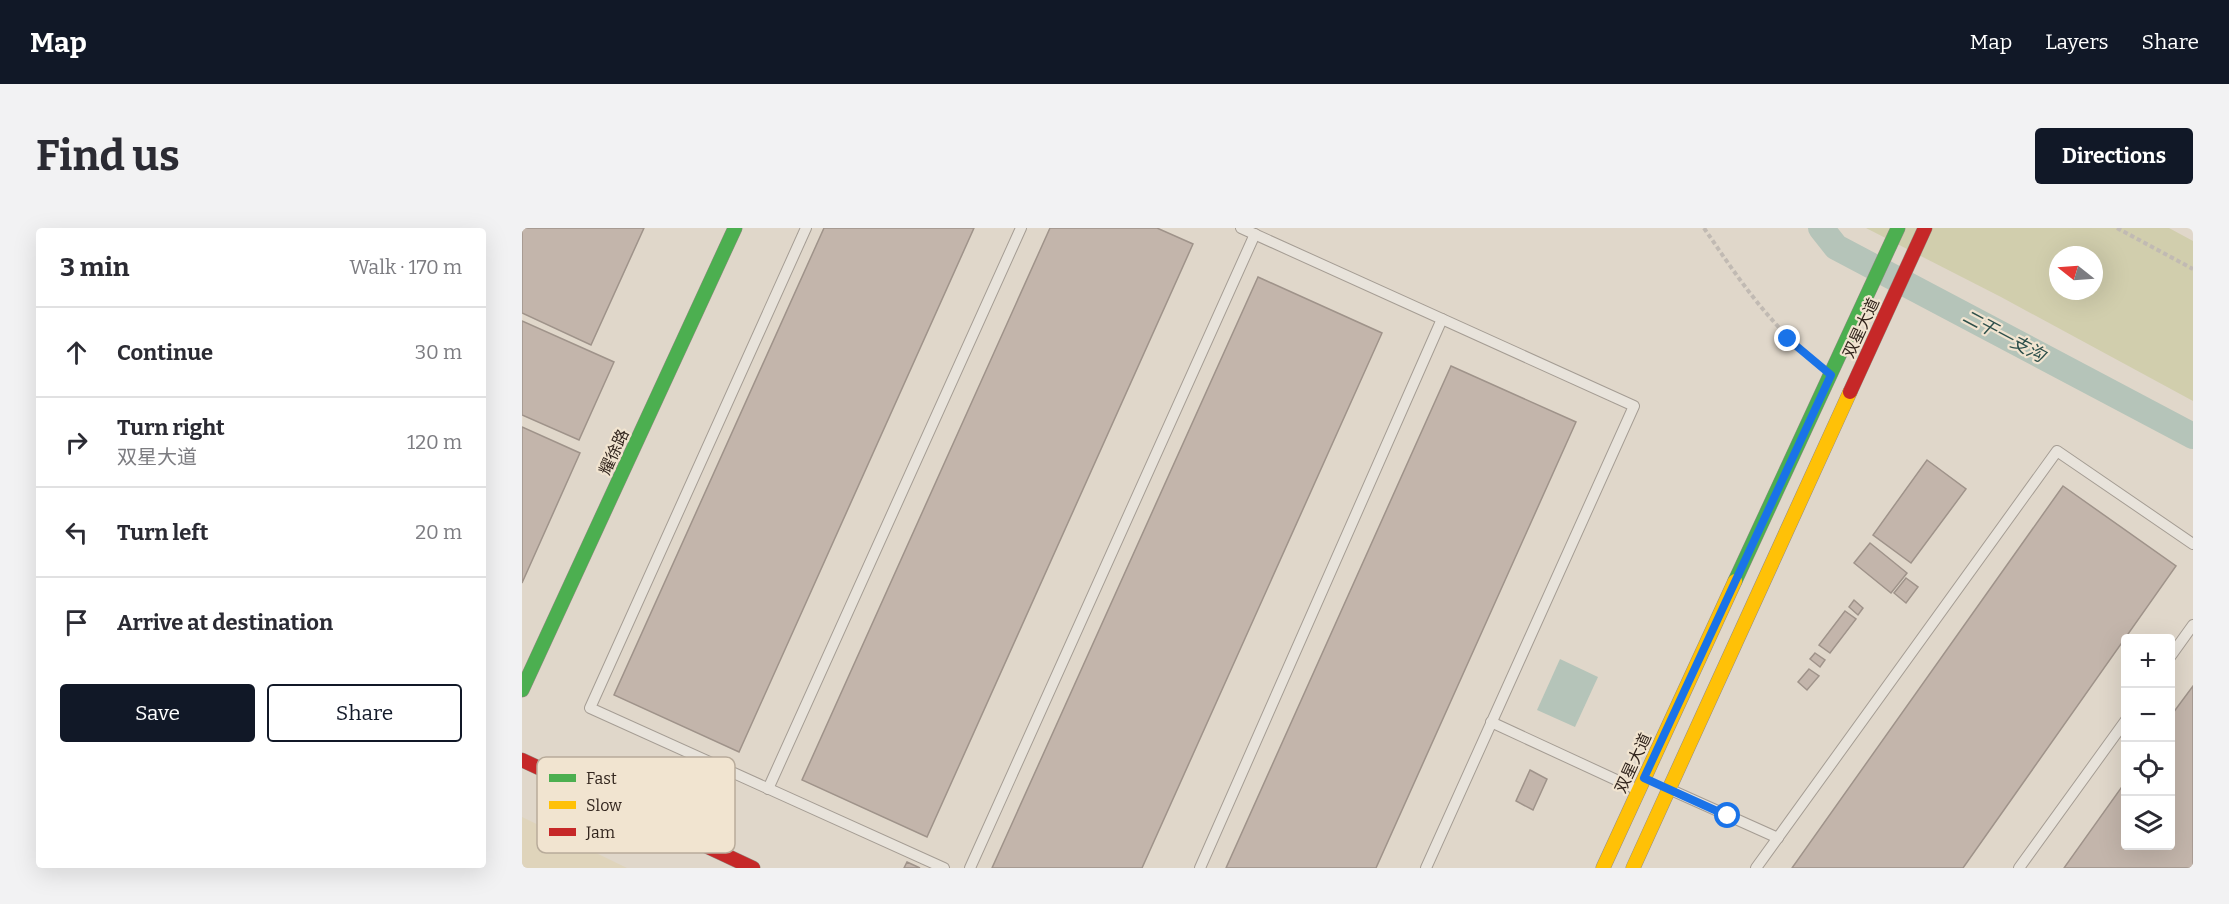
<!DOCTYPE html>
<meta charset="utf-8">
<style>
:root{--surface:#fff;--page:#f2f2f3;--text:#2b2b33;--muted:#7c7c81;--line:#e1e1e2;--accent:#111827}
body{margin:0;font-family:Bitter,"Noto Sans SC",serif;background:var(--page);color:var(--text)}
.controls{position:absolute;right:18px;bottom:18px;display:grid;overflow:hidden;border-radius:6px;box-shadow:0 6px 24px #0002}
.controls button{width:54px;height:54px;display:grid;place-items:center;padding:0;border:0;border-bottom:2px solid var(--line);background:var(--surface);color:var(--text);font:30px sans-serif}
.compass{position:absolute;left:1527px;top:18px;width:54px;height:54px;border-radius:50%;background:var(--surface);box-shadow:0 6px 24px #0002;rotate:287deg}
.stop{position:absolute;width:18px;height:18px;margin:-14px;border:4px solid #1a73e8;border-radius:50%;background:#fff}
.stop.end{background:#1a73e8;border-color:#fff;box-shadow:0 2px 6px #0008}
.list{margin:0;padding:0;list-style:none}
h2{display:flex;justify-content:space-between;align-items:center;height:78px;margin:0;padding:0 24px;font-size:26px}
h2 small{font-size:20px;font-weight:400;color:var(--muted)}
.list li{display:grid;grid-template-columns:39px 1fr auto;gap:18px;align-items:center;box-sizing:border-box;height:90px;padding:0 24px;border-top:2px solid var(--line)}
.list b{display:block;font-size:22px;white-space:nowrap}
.list p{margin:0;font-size:20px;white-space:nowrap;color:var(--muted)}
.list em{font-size:20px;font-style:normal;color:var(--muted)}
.actions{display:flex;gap:12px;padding:18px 24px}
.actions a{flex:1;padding:14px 0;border:2px solid var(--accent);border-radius:6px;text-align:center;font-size:21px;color:var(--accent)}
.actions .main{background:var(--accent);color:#fff}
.icon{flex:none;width:33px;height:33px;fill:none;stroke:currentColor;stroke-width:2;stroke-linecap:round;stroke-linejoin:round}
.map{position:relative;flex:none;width:1671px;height:640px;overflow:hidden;border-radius:6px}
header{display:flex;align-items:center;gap:36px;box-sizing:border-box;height:84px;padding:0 30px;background:var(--accent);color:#fff}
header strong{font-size:28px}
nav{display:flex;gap:33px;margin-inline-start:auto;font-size:21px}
.intro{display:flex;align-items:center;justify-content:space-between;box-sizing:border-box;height:144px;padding:0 36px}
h1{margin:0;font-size:42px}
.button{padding:15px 27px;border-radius:6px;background:var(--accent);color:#fff;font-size:21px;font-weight:700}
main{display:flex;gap:36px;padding:0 36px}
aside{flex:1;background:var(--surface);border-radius:6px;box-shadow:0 6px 24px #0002}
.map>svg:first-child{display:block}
</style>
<header>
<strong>Map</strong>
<nav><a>Map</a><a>Layers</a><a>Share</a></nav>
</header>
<div class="intro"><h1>Find us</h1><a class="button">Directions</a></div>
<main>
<aside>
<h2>3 min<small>Walk · 170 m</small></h2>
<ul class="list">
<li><svg class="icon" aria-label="ahead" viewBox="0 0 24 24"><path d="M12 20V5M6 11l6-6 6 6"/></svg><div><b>Continue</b></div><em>30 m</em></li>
<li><svg class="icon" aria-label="right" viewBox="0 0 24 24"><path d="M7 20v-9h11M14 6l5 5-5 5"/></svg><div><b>Turn right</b><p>双星大道</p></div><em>120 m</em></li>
<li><svg class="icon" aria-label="left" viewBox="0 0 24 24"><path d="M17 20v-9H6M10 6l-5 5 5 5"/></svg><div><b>Turn left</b></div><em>20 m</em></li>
<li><svg class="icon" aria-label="arrive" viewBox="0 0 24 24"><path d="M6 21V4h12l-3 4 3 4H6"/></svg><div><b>Arrive at destination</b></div></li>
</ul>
<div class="actions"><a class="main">Save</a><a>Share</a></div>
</aside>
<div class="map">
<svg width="1671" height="640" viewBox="0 0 1671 640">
<rect width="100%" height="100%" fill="#e0d7ca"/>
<path fill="#dfd4bb" d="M0,589l105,51h-105z"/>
<path fill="#d1cead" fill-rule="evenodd" d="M1344,0h303l24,13v160l-192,-104zM1536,27h36v36h-36z"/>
<path fill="#b5c4b9" d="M1038,431l38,18 -23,50 -38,-17z"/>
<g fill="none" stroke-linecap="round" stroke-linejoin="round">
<path stroke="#b5c4b9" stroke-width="26" d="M1299,0l15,19 357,189"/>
</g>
<g fill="#c3b5ab" stroke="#9f938a" stroke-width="1.5">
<path d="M0,0h122l-53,117 -69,-32z"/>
<path d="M302,0h150l-235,524 -125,-57z"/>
<path d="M528,0h107l36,16 -266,593 -125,-57z"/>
<path d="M736,49l124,56 -240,535h-150z"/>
<path d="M0,93l92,41 -35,78 -57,-25z"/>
<path d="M929,138l125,56 -200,446h-150z"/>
<path d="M0,199l58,26 -58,130z"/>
<path d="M1405,232l39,29 -55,74 -38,-28z"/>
<path d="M1541,258l113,80 -213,302h-171z"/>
<path d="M1348,315l37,30 -16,20 -37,-30z"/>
<path d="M1384,350l12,9 -12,16 -12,-10z"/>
<path d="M1332,372l9,8 -5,7 -9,-8z"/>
<path d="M1323,383l11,8 -26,34 -11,-8z"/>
<path d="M1293,425l10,7 -5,7 -10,-8z"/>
<path d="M1287,441l10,7 -12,14 -9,-8z"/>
<path d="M1671,458v182h-129l62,-87v65h44v-129z"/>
<path d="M1008,542l17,9 -14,31 -17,-9z"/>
<path d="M385,634l13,6h-16z"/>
</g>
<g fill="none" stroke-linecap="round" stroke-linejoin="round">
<g stroke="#a59d94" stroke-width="12">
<g id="lane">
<path d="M284,0l-216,480 354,160"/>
<path d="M719,0l393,178 -208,462"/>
<path d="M1648,429l23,-32"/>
<path d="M969,494l147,68"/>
<path d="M246,561l253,-561"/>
<path d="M1149,562l107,48"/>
<path d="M448,640l285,-634"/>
<path d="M678,640l242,-549"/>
<path d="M1234,640l301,-417 136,93"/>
<path d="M1497,640l107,-148"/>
</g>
</g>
<g stroke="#948c84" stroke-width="15">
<g id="fast">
<path d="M1213,353l163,-353"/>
<path d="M0,462l213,-462"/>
</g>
</g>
<g stroke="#948c84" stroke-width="15">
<g id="slow">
<path d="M1081,640l132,-287"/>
<path d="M1111,640l217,-476"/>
</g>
</g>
<g stroke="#948c84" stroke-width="15">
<g id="jam">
<path d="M1328,164l75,-164"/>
<path d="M0,532l231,108"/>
</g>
</g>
<g stroke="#c1bab3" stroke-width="4" stroke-dasharray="4.5 3" stroke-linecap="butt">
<path d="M1182,0c32,47 62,92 106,129"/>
<path d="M1595,0l76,41"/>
</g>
<use href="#lane" stroke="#e8e3db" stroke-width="10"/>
<use href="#fast" stroke="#4caf50" stroke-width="14"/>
<use href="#slow" stroke="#ffc107" stroke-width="14"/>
<use href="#jam" stroke="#c62828" stroke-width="14"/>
</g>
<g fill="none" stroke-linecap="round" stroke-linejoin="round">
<path stroke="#1a73e8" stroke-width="8" d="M1206,588l-84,-38 187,-403 -43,-36"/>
</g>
<g text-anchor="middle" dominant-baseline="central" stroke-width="4.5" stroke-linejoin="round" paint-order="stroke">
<g font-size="16" fill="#32251d" stroke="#f1e4d0">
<text transform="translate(1339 100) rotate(-65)">双星大道</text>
<text transform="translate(92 224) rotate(-65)">耀徐路</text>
<text transform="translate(1111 535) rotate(-65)">双星大道</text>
</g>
<g font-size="18" font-style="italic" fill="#2e504b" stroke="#f1e4d0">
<text transform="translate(1482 108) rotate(28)">二干一支沟</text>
</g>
</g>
<rect x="15" y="529" width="198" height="96" rx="9" fill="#f1e4d0" stroke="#b8ab9a" stroke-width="1.5"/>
<rect x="27" y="546" width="27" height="8" fill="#4caf50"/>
<rect x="27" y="573" width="27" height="8" fill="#ffc107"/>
<rect x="27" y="600" width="27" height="8" fill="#c62828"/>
<g font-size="16" fill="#32251d">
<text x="64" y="556">Fast</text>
<text x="64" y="583">Slow</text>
<text x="64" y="610">Jam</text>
</g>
</svg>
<div class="controls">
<button>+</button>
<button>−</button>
<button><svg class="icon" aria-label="locate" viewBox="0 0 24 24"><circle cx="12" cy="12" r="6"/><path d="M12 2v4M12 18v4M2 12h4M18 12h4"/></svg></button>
<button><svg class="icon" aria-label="layers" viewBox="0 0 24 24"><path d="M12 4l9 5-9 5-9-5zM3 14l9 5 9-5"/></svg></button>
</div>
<svg class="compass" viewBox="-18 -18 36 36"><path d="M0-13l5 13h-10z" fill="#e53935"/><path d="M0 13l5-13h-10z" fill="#7c7c81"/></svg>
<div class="stop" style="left:1206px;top:588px"></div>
<div class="stop end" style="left:1266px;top:111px"></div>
</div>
</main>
